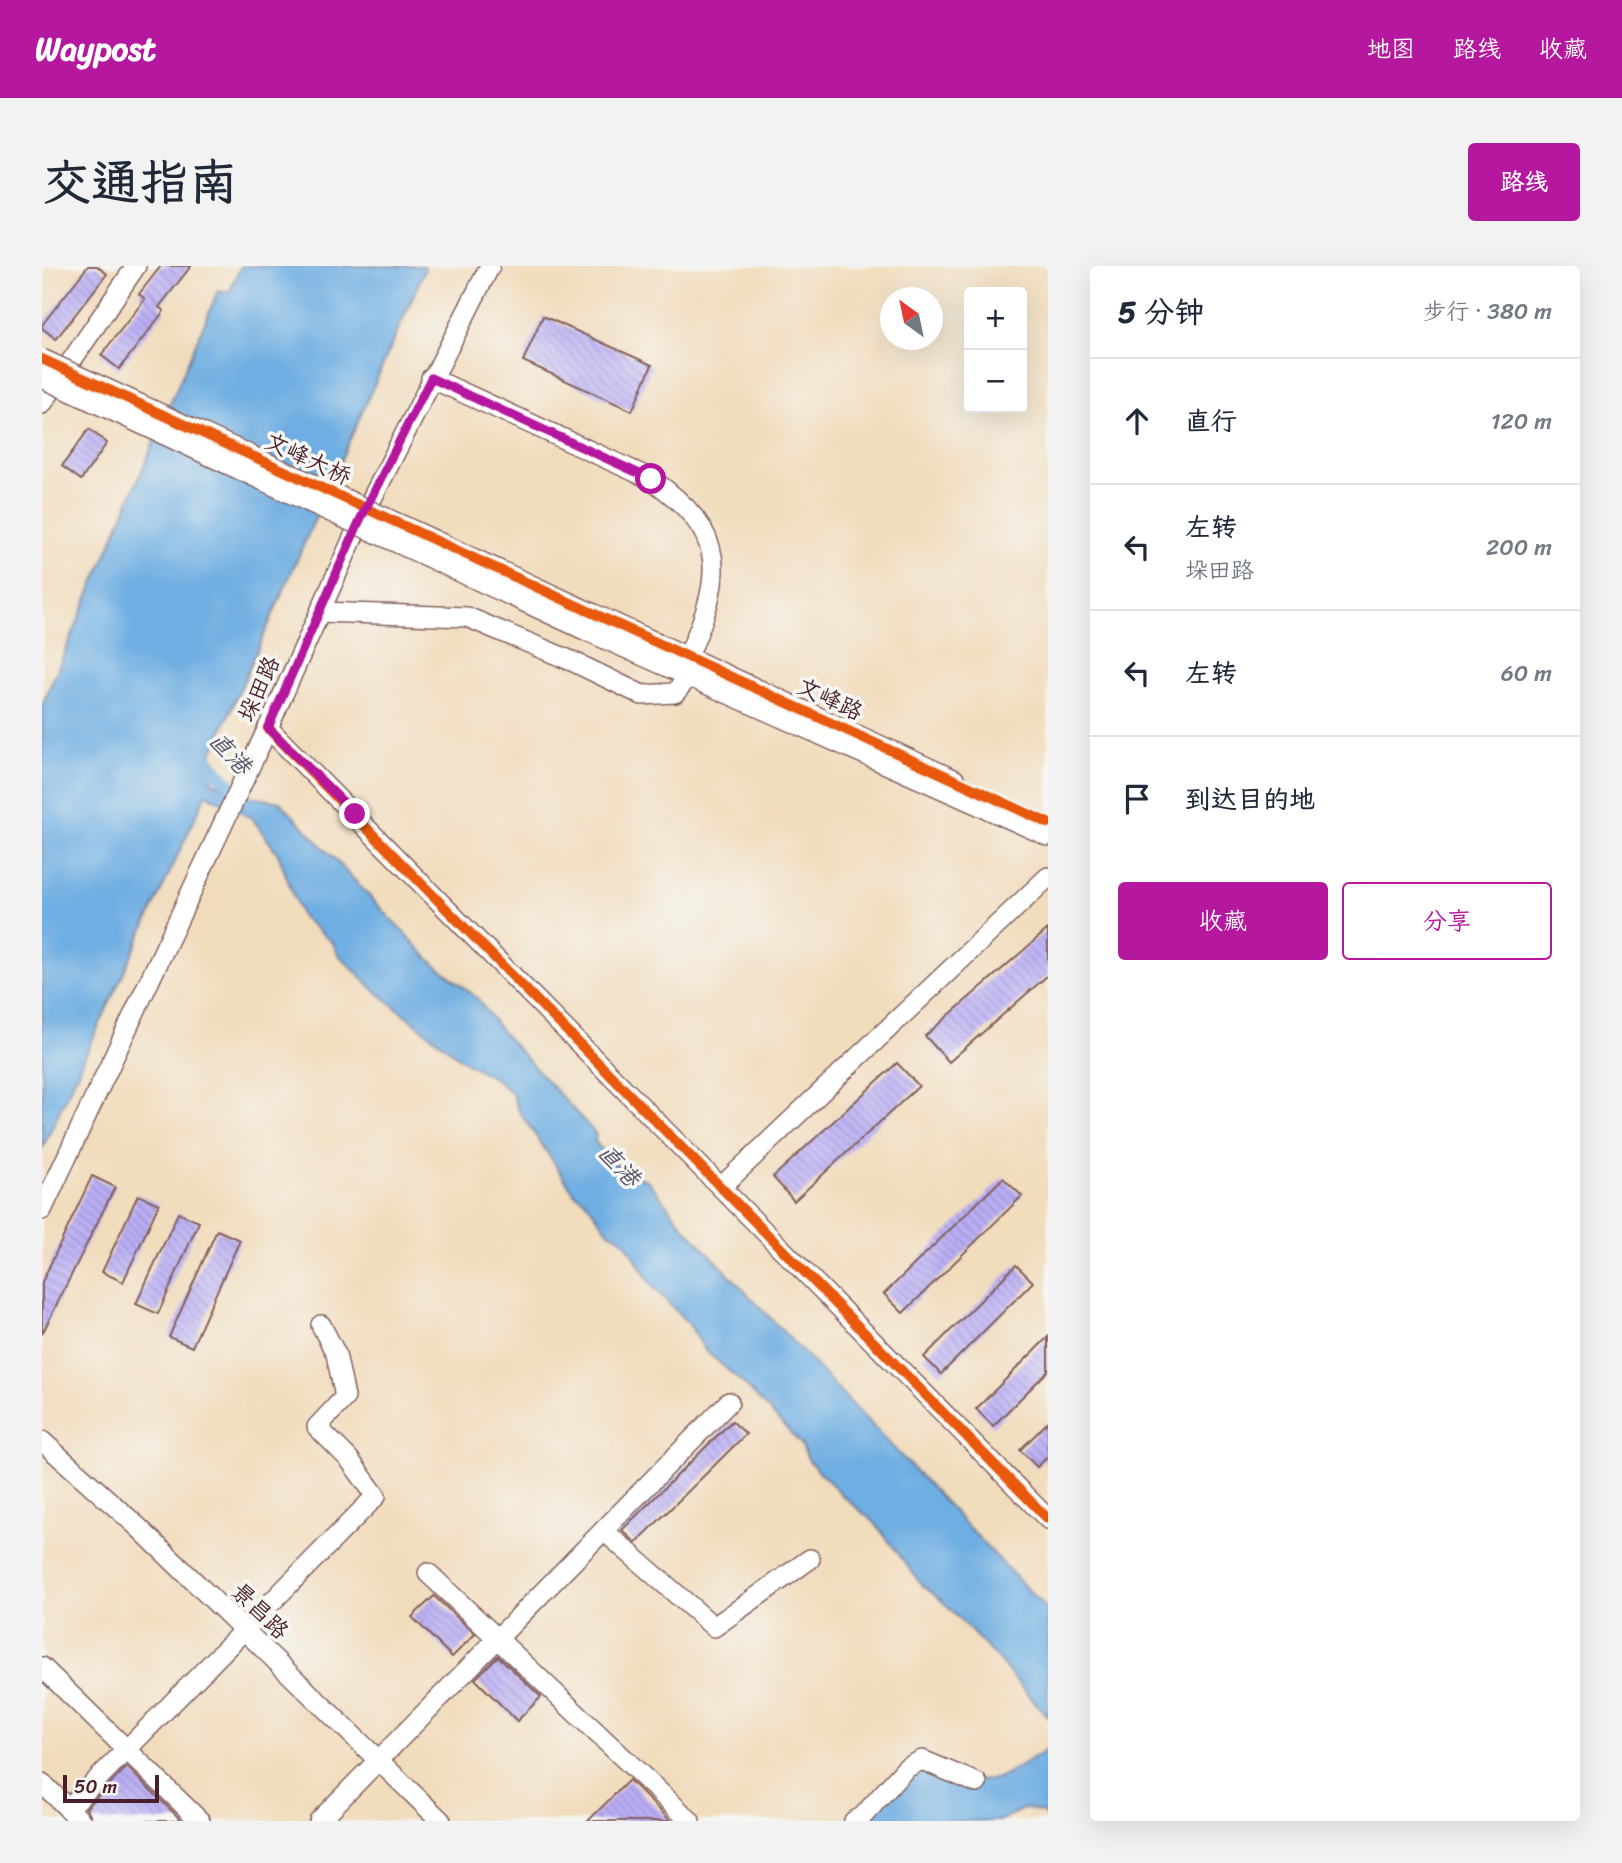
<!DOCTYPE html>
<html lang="zh">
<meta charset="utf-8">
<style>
:root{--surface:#fff;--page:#f2f2f3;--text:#1f2937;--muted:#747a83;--line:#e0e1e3;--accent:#b5179e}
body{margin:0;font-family:Sriracha,"LXGW WenKai TC",sans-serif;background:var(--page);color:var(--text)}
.controls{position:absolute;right:21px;top:21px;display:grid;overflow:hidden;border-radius:7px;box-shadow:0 7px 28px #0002}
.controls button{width:63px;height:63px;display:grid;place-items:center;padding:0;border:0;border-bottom:2px solid var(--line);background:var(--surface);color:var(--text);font:35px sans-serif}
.compass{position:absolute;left:838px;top:21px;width:63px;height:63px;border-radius:50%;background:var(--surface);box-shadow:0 7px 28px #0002;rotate:327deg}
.scale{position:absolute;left:21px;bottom:18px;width:96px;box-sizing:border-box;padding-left:7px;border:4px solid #4a1f2b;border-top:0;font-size:19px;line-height:24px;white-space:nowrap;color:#4a1f2b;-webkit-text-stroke:5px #f6f6f2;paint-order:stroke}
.stop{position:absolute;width:21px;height:21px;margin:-16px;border:5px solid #b5179e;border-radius:50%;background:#fff}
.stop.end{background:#b5179e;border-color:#fff;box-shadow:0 2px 7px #0008}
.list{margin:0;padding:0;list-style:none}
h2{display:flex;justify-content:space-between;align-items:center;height:91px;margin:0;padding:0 28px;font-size:30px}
h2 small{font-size:23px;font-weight:400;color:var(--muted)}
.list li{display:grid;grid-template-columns:46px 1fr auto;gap:21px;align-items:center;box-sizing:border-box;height:126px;padding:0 28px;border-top:2px solid var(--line)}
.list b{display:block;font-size:26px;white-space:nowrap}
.list p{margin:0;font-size:23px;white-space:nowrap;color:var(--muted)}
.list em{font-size:23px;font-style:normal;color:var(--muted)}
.actions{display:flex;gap:14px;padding:21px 28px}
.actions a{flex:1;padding:16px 0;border:2px solid var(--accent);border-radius:7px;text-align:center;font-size:24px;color:var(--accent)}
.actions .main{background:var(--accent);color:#fff}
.icon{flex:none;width:38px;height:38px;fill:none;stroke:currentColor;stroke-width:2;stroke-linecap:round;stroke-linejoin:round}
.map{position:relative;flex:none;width:1006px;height:1555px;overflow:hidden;border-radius:7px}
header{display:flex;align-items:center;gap:42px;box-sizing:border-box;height:98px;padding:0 35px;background:var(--accent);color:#fff}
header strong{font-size:33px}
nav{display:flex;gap:38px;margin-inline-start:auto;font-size:24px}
.intro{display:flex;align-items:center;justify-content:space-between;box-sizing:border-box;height:168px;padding:0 42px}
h1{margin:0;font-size:49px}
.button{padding:18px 32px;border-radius:7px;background:var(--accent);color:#fff;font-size:24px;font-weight:700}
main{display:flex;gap:42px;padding:0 42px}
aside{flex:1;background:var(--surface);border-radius:7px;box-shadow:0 7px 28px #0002}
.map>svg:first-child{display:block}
</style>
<header>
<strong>Waypost</strong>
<nav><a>地图</a><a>路线</a><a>收藏</a></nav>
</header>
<div class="intro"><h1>交通指南</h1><a class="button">路线</a></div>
<main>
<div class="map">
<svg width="1006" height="1555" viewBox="0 0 1006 1555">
<defs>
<pattern id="building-back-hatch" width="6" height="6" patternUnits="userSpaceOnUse" patternTransform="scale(1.75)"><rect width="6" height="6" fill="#baaff6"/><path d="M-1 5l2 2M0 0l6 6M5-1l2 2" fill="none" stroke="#998ec7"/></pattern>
</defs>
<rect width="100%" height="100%" fill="#f6f6f2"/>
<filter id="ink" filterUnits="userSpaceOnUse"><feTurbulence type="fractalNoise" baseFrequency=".0143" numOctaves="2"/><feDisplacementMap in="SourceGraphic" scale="14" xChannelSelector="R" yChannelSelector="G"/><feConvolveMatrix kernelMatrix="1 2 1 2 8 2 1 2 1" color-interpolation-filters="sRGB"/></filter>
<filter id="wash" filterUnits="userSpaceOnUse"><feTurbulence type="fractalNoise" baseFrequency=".00686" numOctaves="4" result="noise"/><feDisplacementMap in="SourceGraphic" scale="28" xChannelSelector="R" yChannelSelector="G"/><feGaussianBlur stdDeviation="1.57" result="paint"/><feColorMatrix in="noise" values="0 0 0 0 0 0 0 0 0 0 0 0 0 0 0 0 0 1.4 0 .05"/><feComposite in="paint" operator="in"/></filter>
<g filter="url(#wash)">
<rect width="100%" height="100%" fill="#f1dcbc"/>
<g fill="#6eaee2" stroke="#5c6686" stroke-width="2">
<path d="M199,0h184v3l-214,486 8,10 -8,16 22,12 47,9 150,158 47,38 25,34 94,102 -1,8 21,23 32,16 38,48 362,382v106l-54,-62 -53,-55 -19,-15 -47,-62 -31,-26 -35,-36 -8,-17 -57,-60 -39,-34 -16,-26 -37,-38 -25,-41 -8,-8 -10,-5 -25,-33 -9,-5 -56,-83 -7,-17 -15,-14 -32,-18 -91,-72 -36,-36 -5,-11 -32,-27 -23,-62 -26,-36 -46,-24 -164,355v-443l176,-415 11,2z"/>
<path d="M1006,1483v72l-4,-8 -19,-5 -26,13h-145l68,-61c71,29 62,29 126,-11z"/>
</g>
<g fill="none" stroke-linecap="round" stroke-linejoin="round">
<path stroke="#6eaee2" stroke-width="14" d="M162,492l39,41"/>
</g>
<g id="blocks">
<g fill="url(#building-back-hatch)">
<path d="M46,0h9l10,8 -51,65 -14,-11v-3z"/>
<path d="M119,0h30l-32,41 5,4 -45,58 -18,-14 44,-56 -6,-5z"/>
<path d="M501,50l109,49 -20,46 -109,-50z"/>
<path d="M47,163l18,14 -26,37 -19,-14z"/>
<path d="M1006,663v46l-99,87 -24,-26z"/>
<path d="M855,797l22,23 -125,115 -21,-24z"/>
<path d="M50,910l23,11 -73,147v-52z"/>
<path d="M961,912l19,18 -119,117 -19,-19z"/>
<path d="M96,929l21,9 -36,78 -21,-10z"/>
<path d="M136,947l21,9 -41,92 -22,-10z"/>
<path d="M175,964l23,10 -48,107 -23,-10z"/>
<path d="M974,999l17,17 -92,92 -17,-17z"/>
<path d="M1006,1071v34l-55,55 -17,-17z"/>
<path d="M690,1155l14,13 -110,109 -14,-13z"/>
<path d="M1006,1156v34l-11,11 -17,-17z"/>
<path d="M392,1330l41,38 -23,23 -40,-40z"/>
<path d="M456,1390l43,41 -24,24 -42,-42z"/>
<path d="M85,1501l55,54h-89l-7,-13z"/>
<path d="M587,1514l14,14 28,27h-83z"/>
</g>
</g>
</g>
<g filter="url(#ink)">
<use href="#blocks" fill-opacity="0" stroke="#84615e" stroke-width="2"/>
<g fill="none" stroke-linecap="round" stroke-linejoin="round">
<g stroke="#84615e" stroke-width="22">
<g id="minor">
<path d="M389,112l220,101c78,55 73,95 37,177"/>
<path d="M0,138l94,-138"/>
<path d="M278,346l147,5 107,45 68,33 33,-2 14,-17"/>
<path d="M552,348l361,166"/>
<path d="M545,365l461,205"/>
<path d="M226,462l780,791"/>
<path d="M680,920l326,-309"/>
<path d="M0,944l226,-482 92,-206 130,-256"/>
<path d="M0,1175l96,86 303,294"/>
<path d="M562,1265l110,96 96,-68"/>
<path d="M386,1307l262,248"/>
<path d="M0,1401l158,154"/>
<path d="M0,1517l39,38"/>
<path d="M26,1543l308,-313 -27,-37 -32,-32 28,-30 -9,-43 -15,-29"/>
<path d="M277,1555l410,-419"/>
<path d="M812,1555l8,-4 44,-49 16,-8 55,23"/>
</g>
</g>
<use href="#minor" stroke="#fff" stroke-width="19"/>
<g stroke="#84615e" stroke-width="22" stroke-linecap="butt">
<g id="minor-bridge">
<path d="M0,93l552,255"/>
<path d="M0,112l545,253"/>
</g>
</g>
<use href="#minor-bridge" stroke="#fff" stroke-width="19"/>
<g stroke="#f6f6f2" stroke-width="15">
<g id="cycleway">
<path d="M0,93l1006,464"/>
<path d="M226,462l780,791"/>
</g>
</g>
<use href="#cycleway" stroke="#e8590c" stroke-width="10"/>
</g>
</g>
<g fill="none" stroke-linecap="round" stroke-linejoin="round" filter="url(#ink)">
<path stroke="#b5179e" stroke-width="9" d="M313,548l-87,-86 91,-206 72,-144 220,101"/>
</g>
<g text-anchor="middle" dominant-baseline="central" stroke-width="7" stroke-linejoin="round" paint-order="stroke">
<g font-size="23" fill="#4a1f2b" stroke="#f6f6f2">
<text transform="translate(266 193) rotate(25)">文峰大桥</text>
<text transform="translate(217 423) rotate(-66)">垛田路</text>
<text transform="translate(788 433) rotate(25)">文峰路</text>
<text transform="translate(218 1345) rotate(44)">景昌路</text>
</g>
<g font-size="24" font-style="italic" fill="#57516b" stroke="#f6f6f2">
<text transform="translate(188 487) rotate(47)">直港</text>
<text transform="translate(577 899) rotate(47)">直港</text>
</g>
</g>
</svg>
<div class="controls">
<button>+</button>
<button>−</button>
</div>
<svg class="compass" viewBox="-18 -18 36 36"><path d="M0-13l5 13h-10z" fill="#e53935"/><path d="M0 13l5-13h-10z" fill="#747a83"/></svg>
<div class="scale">50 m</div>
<div class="stop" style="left:609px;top:213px"></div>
<div class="stop end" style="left:313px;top:548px"></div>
</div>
<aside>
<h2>5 分钟<small>步行 · 380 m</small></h2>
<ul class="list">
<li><svg class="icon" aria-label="ahead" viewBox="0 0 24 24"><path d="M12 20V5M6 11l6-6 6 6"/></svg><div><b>直行</b></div><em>120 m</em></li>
<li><svg class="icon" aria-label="left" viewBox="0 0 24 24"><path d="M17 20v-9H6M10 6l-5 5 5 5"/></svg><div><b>左转</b><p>垛田路</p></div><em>200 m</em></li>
<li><svg class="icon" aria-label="left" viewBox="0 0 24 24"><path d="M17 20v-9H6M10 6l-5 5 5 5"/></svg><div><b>左转</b></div><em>60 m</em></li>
<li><svg class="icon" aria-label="arrive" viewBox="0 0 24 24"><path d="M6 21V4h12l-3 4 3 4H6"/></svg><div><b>到达目的地</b></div></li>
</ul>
<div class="actions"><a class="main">收藏</a><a>分享</a></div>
</aside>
</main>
